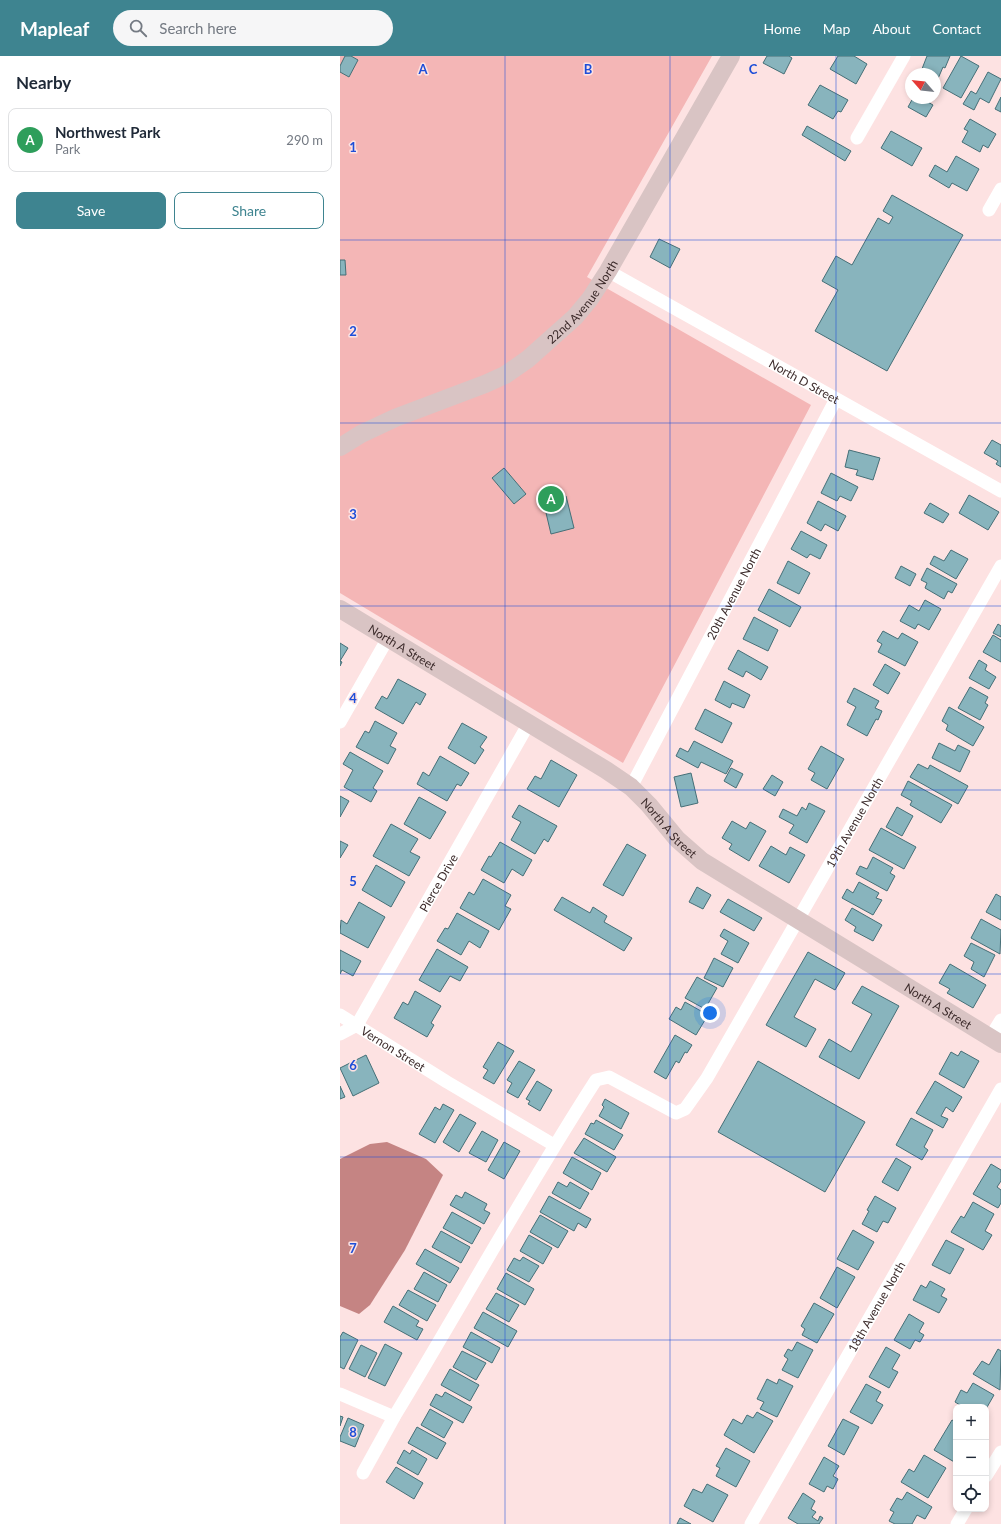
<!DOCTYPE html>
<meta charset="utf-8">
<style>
:root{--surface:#fff;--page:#f6f6f7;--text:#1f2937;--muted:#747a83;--line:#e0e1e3;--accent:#3e8490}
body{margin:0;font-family:Lato,sans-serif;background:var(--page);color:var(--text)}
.controls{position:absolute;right:12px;bottom:12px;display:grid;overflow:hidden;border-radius:8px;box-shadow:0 2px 6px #0003}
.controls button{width:36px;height:36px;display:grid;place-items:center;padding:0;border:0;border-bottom:1px solid var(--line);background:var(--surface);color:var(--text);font:20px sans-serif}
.compass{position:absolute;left:565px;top:12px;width:36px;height:36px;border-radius:50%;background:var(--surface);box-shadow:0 2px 6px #0003;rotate:298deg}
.you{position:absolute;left:370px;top:957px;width:14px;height:14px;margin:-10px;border:3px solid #fff;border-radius:50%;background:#1a73e8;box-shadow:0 0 0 6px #1a73e833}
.badge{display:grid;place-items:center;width:26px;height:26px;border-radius:50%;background:var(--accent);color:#fff;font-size:13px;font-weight:700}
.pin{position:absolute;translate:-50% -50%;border:2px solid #fff;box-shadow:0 1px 4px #0006}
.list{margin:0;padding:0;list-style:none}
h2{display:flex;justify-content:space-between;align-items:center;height:52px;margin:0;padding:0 16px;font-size:17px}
h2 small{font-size:13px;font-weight:400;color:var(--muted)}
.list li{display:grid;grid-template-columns:26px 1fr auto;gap:12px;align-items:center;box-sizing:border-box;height:64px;margin:0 8px 8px;padding:0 8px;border:1px solid var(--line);border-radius:8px}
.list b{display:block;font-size:15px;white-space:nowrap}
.list p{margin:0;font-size:13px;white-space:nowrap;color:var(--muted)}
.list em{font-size:13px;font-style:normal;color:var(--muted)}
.actions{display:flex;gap:8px;padding:12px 16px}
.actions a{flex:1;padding:9px 0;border:1px solid var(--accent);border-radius:8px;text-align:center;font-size:14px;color:var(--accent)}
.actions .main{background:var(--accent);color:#fff}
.icon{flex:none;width:22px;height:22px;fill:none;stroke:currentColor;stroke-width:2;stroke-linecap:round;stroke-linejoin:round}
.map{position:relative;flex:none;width:661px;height:1468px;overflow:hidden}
header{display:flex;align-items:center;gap:24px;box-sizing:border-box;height:56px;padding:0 20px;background:var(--accent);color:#fff}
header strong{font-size:19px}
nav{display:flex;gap:22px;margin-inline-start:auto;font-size:14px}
.search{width:280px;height:36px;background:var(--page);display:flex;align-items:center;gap:10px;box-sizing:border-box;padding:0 14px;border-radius:22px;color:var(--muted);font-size:15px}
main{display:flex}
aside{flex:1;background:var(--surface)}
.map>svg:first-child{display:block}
</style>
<header>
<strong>Mapleaf</strong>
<div class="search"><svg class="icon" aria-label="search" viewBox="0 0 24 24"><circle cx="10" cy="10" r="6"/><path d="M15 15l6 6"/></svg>Search here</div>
<nav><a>Home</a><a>Map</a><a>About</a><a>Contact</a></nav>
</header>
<main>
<aside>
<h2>Nearby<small></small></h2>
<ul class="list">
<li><span class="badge" style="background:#2e9e5b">A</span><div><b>Northwest Park</b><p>Park</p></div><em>290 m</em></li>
</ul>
<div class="actions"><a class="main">Save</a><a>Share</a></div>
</aside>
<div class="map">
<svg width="661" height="1468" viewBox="0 0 661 1468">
<rect width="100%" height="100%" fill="#fde2e2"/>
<path fill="#f4b6b6" d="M0,0h372l-125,221 224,128 -188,358 -283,-170z"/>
<path fill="#c58483" d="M47,1086l39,17 17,16 -38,75 -35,55 -11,9 -19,-8v-147l30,-15z"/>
<g fill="#88b4bd" stroke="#456f77">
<path d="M5,0h6l7,4 -9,17 -9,-5v-6z"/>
<path d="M427,0h22l3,2 -8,16 -21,-11z"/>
<path d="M498,0h16l13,8 -11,20 -26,-15z"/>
<path d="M587,0h23l-5,12 -2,-1 -6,14 -2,-1v-6h-15z"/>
<path d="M621,0l18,10 -18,32 -18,-10z"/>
<path d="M648,16l13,7 -12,24 -9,-5 -6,12 -11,-6 8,-13 5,3z"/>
<path d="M480,29l28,15 -7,12 -3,-1 -5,8 -25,-14z"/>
<path d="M661,41v15l-6,-3z"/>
<path d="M573,42h8l12,7 -7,12 -18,-10z"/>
<path d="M630,63l26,15 -8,14 -5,-3 -3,7 -18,-10 6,-11 -4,-2z"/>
<path d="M467,70l44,25 -6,10 -43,-26z"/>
<path d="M551,75l31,17 -10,18 -31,-18z"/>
<path d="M616,100l23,13 -12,22 -15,-8 -3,5 -20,-12 6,-11 12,7z"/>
<path d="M552,139l71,40 -76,136 -72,-40 23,-41 -16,-9 14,-25 16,9 26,-47 11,6 4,-7 -10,-6z"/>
<path d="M319,183l21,10 -10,19 -20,-11z"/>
<path d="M0,204h5l1,15h-6z"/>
<path d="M652,384l9,5v22l-5,-3 2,-3 -14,-8z"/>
<path d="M509,394l31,8 -7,22 -17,-5 2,-5 -13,-3z"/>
<path d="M164,412l22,26 -12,10 -22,-26z"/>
<path d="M491,417l27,14 -7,14 -11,-5 -3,5 -16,-8z"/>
<path d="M629,439l30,17 -11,18 -29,-17z"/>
<path d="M226,440l8,32 -23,6 -8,-34 5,-2 1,3z"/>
<path d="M478,445l28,15 -8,15 -13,-7 -4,7 -14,-8z"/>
<path d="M590,447l19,11 -6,9 -19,-10z"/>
<path d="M461,475l26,14 -7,14 -10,-5 -3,4 -16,-9z"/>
<path d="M611,494l17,9 -12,20 -26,-15 4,-8 10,5z"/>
<path d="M448,505l22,12 -11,21 -22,-11z"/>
<path d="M561,510l15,8 -6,12 -15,-8z"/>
<path d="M587,512l30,16 -5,9 -4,-2 -4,8 -19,-11 2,-5 -6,-3z"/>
<path d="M429,533l32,18 -11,20 -32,-17z"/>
<path d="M585,544l16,9 -12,21 -11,-6 -3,5 -15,-8 9,-16 10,6z"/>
<path d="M414,561l24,13 -10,21 -25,-12z"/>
<path d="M658,568l3,2v11l-8,-4z"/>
<path d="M543,575l15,8 4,-6 16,9 -13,24 -27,-14 4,-8 -5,-3z"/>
<path d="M653,579l8,5v22l-18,-10z"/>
<path d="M0,587l8,5 -8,13 2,1 -2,4z"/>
<path d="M398,594l30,17 -7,13 -15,-9 -3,6 -15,-8z"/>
<path d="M639,604l8,5 -2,5 11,7 -7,12 -20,-11z"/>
<path d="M545,608l15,9 -12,21 -15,-9z"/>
<path d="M58,623l28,15 -6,11 -4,-3 -13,22 -28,-16 7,-12 5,3z"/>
<path d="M384,625l26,14 -6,13 -12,-5 -2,5 -15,-8z"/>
<path d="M630,631l18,10 -3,6 3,2 -8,15 -22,-12z"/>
<path d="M514,632l25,13 -4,7 7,3 -4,9 -2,-1 -9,17 -20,-11 9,-18 -9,-5z"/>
<path d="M609,651l35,20 -11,19 -27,-16 2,-5 -6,-4z"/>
<path d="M365,653l27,14 -10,20 -27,-14z"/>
<path d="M35,665l22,12 -7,13 6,3 -8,15 -32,-17 9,-16 4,2z"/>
<path d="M122,667l25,14 -7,10 4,3 -9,14 -27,-16z"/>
<path d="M354,685l39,20 -7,13 -25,-12 -3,6 -22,-12 4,-8 8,4z"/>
<path d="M599,687l16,8 3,-6 12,6 -10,21 -28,-14z"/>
<path d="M481,690l23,13 -17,30 -16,-9 4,-7 -7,-4z"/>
<path d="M10,696l33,19 -10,17 4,3 -6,11 -27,-15 9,-17 -10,-6z"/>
<path d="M100,700l29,17 -8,13 -4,-2 -10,17 -30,-17 6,-12 6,4z"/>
<path d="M211,704l26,15 -18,32 -32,-18 8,-13 6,3z"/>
<path d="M578,708l10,5 2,-4 38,21 -10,18 -48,-27z"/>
<path d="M391,712l12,6 -7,14 -12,-7z"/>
<path d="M351,717l7,30 -17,4 -7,-30z"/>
<path d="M432,719l11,7 -8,14 -12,-7z"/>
<path d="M568,725l44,24 -11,18 -31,-18 2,-4 -11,-6z"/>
<path d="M0,740l9,5 -9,16z"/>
<path d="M79,741l27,15 -16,27 -26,-15z"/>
<path d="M469,747l16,8 -18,32 -18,-10 5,-8 -15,-8 4,-8 14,7 5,-9 4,3z"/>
<path d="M179,749l38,21 -9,16 -4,-3 -9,15 -24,-14 10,-18 -9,-5z"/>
<path d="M557,751l16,9 -11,20 -16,-9z"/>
<path d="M392,765l14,8 4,-7 16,9 -17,30 -20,-12 3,-5 -10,-6z"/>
<path d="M51,768l27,15 -8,13 10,5 -11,19 -36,-20z"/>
<path d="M541,772l35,19 -12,22 -35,-19z"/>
<path d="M0,785l8,4 -8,13z"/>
<path d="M160,786l32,18 -9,16 -11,-7 -8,14 -23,-13 8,-14 2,1z"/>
<path d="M287,788l19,11 -23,41 -20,-11z"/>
<path d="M431,790l15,9 4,-8 15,8 -16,28 -30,-17z"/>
<path d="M533,801l20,11 -3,5 5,3 -8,15 -31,-17 4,-8 7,3z"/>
<path d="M36,809l29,17 -14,25 -29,-17z"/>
<path d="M143,823l28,16 -6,11 6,3 -12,21 -39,-22 9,-16 5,3z"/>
<path d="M519,826l20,11 -3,5 6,2 -9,15 -31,-17 5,-9 6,4z"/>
<path d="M357,831l14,8 -8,14 -14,-7z"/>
<path d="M656,838l5,3v23l-15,-8z"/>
<path d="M222,841l28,16 3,-6 14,9 -3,6 28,16 -8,13 -70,-41z"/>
<path d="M388,843l34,19 -8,13 -34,-19z"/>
<path d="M19,846l26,15 -17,31 -28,-15 1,-13 6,4z"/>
<path d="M512,852l30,17 -9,16 -19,-10 2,-4 -11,-7z"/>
<path d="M117,857l32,18 -9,17 -11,-7 -8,14 -24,-14 8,-13 3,1z"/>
<path d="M641,863l20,11 -1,24 -29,-16z"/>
<path d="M384,873l25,14 -11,20 -17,-9 7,-13 -8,-5z"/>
<path d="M631,887l24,12 -11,22 -13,-8 3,-7 -10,-6z"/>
<path d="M97,893l31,18 -8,14 -10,-5 -10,16 -21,-12z"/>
<path d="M0,894l21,11 -8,15 -11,-6 -2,4z"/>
<path d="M468,896l37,21 -10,17 -20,-11 -21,38 22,12 -10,18 -40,-22z"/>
<path d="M374,902l19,10 -10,19 -19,-9z"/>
<path d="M610,908l36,21 -13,23 -26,-15 3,-4 -11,-6z"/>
<path d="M357,921l20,11 -12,21 -20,-11z"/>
<path d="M522,930l37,20 -40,73 -40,-22 10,-18 22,13 21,-38 -20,-11z"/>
<path d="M75,935l26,15 -10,17 3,2 -7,12 -33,-19 9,-16 5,3z"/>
<path d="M345,946l23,13 -12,20 -27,-16 7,-12 5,3z"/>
<path d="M335,979l17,10 -5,8 -2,-1 -6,11 -3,-2 -10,18 -12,-7z"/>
<path d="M158,986l16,9 -20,33 -11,-6 5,-8 -5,-3z"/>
<path d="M621,995l18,10 -15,27 -25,-14 12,-22 7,4z"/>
<path d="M26,999l13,28 -26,13 -13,-28z"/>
<path d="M179,1005l16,9 -17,28 -11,-6 5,-9 -5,-3z"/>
<path d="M418,1005l107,61 -40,70 -107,-60z"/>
<path d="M197,1025l15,9 -12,21 -12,-7 2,-3 -4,-2z"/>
<path d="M595,1025l27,16 -9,15 -7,-5 -5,9 7,3 -5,9 -27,-15z"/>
<path d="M0,1030l5,11 -5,2z"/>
<path d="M265,1043l24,14 -8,16 -22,-13 5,-9 -2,-2z"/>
<path d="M103,1048l11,6 -19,33 -16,-9 16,-27 5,3z"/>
<path d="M120,1058l16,9 -17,29 -16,-10z"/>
<path d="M571,1062l22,12 -9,17 4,3 -6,10 -26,-15z"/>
<path d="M256,1064l27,15 -9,15 -29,-16 6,-11 3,1z"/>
<path d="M142,1075l16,9 -12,22 -17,-9z"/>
<path d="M244,1082l32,19 -9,15 -33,-19z"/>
<path d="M164,1086l16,9 -16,28 -16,-9z"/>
<path d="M232,1101l29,16 -9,17 -29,-17z"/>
<path d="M556,1102l15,9 -13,24 -16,-9z"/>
<path d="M651,1108l10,6v11l-4,6 4,3v13l-3,5 -25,-14z"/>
<path d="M218,1126l9,5 3,-5 19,11 -9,16 -28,-16z"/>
<path d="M125,1136l22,12 -3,6 6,3 -6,11 -34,-19 6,-10 6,3z"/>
<path d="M209,1140l42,23 -5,9 -8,-5 -4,8 -34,-19z"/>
<path d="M535,1140l21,12 -8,15 -5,-2 -6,11 -15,-8 7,-13 -2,-1z"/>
<path d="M633,1146l21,12 -9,17 7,4 -9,15 -32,-18 10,-16 3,2z"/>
<path d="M112,1156l29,16 -9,16 -29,-16z"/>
<path d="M200,1159l28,16 -10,17 -28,-16z"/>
<path d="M513,1174l21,12 -16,28 -21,-11z"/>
<path d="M101,1175l29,16 -9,16 -29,-16z"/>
<path d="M189,1179l23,13 -9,16 -23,-13z"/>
<path d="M606,1184l18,9 -14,25 -18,-9z"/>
<path d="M85,1193l34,19 -9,15 -34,-19z"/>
<path d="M183,1201l16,9 -10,16 -22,-12 7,-12 6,3z"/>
<path d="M497,1211l18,10 -18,31 -17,-10z"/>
<path d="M84,1216l23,13 -9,17 -24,-13z"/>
<path d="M166,1217l28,16 -9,16 -28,-16z"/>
<path d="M590,1225l15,8 -4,7 6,3 -8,14 -26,-13 8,-15 5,3z"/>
<path d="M68,1234l28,15 -9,16 -28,-16z"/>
<path d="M156,1237l23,12 -10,17 -23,-13z"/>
<path d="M474,1247l20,11 -17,29 -15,-8 3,-6 -4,-3z"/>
<path d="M53,1250l26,15 -3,5 7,3 -6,11 -33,-18z"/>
<path d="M143,1256l34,19 -9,16 -34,-19z"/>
<path d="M569,1258l15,9 -5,9 5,3 -4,7 -5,-2 -5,9 -16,-9z"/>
<path d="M3,1276l15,8 -14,29 -4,-2v-30z"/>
<path d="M131,1276l29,16 -8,15 -29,-16z"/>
<path d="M457,1286l16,8 -15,28 -16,-8 6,-11 -4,-3 4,-7 4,2z"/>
<path d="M45,1288l17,9 -17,33 -17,-8z"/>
<path d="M21,1289l16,8 -12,24 -16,-8z"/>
<path d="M546,1291l14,8 -8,14 6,3 -9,16 -20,-11z"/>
<path d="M658,1293l3,2 -1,39 -27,-16 9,-13 7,4z"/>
<path d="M122,1295l24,12 -10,17 -23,-13z"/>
<path d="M110,1313l29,16 -9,16 -29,-16z"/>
<path d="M427,1323l10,5 2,-5 14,7 -16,31 -17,-8 4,-7 -7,-3z"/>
<path d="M633,1327l21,12 -8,14v-2h-27l1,-2 -5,-3 6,-12 6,3z"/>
<path d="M526,1328l15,8 -5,9 7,4 -11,19 -22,-12z"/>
<path d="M105,1336l27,15 -9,16 -33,-18 6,-11 6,3z"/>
<path d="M90,1353l23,13 -9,16 -23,-13z"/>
<path d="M417,1356l16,9 -19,32 -30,-18 9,-16 9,5 5,-9 6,3z"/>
<path d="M0,1360l3,1 -3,9z"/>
<path d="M8,1362l16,7 -9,22 -15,-6v-4z"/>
<path d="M503,1363l16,8 -15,28 -16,-9z"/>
<path d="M612,1364l4,2v41l-22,-13z"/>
<path d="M77,1371l29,16 -9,16 -29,-16z"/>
<path d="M386,1392l24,13 -14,26 -20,-11 4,-8 -4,-2z"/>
<path d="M64,1394l6,4 2,-4 15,9 -9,16 -21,-12z"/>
<path d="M584,1399l22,13 -18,30 -27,-16 8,-13 5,3z"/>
<path d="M484,1401l15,9 -6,10 5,3 -5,10 -6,-3 -3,6 -15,-8z"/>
<path d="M56,1411l27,16 -9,16 -28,-17z"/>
<path d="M367,1428l21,11 -15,27 -29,-16 9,-17 9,4z"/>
<path d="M567,1436l25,15 -7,12 -8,-4 -5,9h-17l-6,-3 5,-9 -4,-2 7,-12 5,2z"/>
<path d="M463,1437l12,8 -4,8 5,3 -4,5 6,4 2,-5 3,2 -4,6h-21l-10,-6z"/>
<path d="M340,1462l11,6h-14z"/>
</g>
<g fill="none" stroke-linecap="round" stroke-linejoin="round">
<g stroke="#fff" stroke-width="13">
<path d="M517,82l47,-82"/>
<path d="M649,154l12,-21"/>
<path id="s1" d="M268,215l393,220"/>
<path d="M0,666l48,-84"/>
<path id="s2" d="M291,731l205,-388"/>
<path id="s3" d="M0,959l107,67 107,63"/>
<path id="s4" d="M0,978l17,-9 172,-302"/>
<path d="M650,982l11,-18"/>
<path id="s5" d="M0,1338l54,23c68,-112 131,-227 202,-337l13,-3 67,36 9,-4 22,-31 294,-512"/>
<path d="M23,1417l31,-56"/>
<path d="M646,1420l15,-24"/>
<path id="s6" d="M411,1468l250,-435"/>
<path d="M617,1468l9,-15"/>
</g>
<g stroke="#d9c4c4" stroke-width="18">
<path id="s7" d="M0,391l21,-13 34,-16 90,-34 20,-9 23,-16 47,-42 15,-18 18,-28 123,-215"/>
<path id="s8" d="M0,553l266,161 25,17 18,18 28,34 25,22 299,183"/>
</g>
</g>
<path fill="none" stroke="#1d4ed8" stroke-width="1" stroke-opacity="0.55" d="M165,0v1468M330,0v1468M496,0v1468M0,184h661M0,367h661M0,550h661M0,734h661M0,918h661M0,1101h661M0,1284h661"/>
<g text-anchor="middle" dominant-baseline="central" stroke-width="3" stroke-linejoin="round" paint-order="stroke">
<g font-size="12" fill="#3c2b2b" stroke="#fde2e2">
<text stroke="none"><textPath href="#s7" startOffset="288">22nd Avenue North</textPath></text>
<text stroke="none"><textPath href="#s1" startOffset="225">North D Street</textPath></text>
<text stroke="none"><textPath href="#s2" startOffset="219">20th Avenue North</textPath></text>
<text stroke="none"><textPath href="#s8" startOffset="73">North A Street</textPath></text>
<text stroke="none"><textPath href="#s5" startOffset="884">19th Avenue North</textPath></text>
<text stroke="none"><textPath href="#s8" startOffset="397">North A Street</textPath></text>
<text stroke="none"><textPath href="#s4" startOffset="183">Pierce Drive</textPath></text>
<text stroke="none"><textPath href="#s8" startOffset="721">North A Street</textPath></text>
<text stroke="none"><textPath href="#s3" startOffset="63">Vernon Street</textPath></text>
<text stroke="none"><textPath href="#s6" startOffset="251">18th Avenue North</textPath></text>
</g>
</g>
<g font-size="13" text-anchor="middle" font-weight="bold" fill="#1d4ed8" stroke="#fde2e2" stroke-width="3" stroke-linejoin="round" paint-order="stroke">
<text x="83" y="18">A</text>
<text x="248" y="18">B</text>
<text x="413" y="18">C</text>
<text x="13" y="96">1</text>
<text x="13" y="280">2</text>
<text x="13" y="463">3</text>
<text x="13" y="647">4</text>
<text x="13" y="830">5</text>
<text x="13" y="1014">6</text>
<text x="13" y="1197">7</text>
<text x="13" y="1381">8</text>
</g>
</svg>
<div class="controls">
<button>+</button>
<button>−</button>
<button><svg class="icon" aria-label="locate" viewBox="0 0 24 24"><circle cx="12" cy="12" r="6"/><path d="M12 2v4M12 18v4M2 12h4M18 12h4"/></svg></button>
</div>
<svg class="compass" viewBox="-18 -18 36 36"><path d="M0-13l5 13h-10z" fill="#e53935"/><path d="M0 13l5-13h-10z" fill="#747a83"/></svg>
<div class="you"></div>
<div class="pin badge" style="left:211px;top:443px;background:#2e9e5b">A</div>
</div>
</main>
